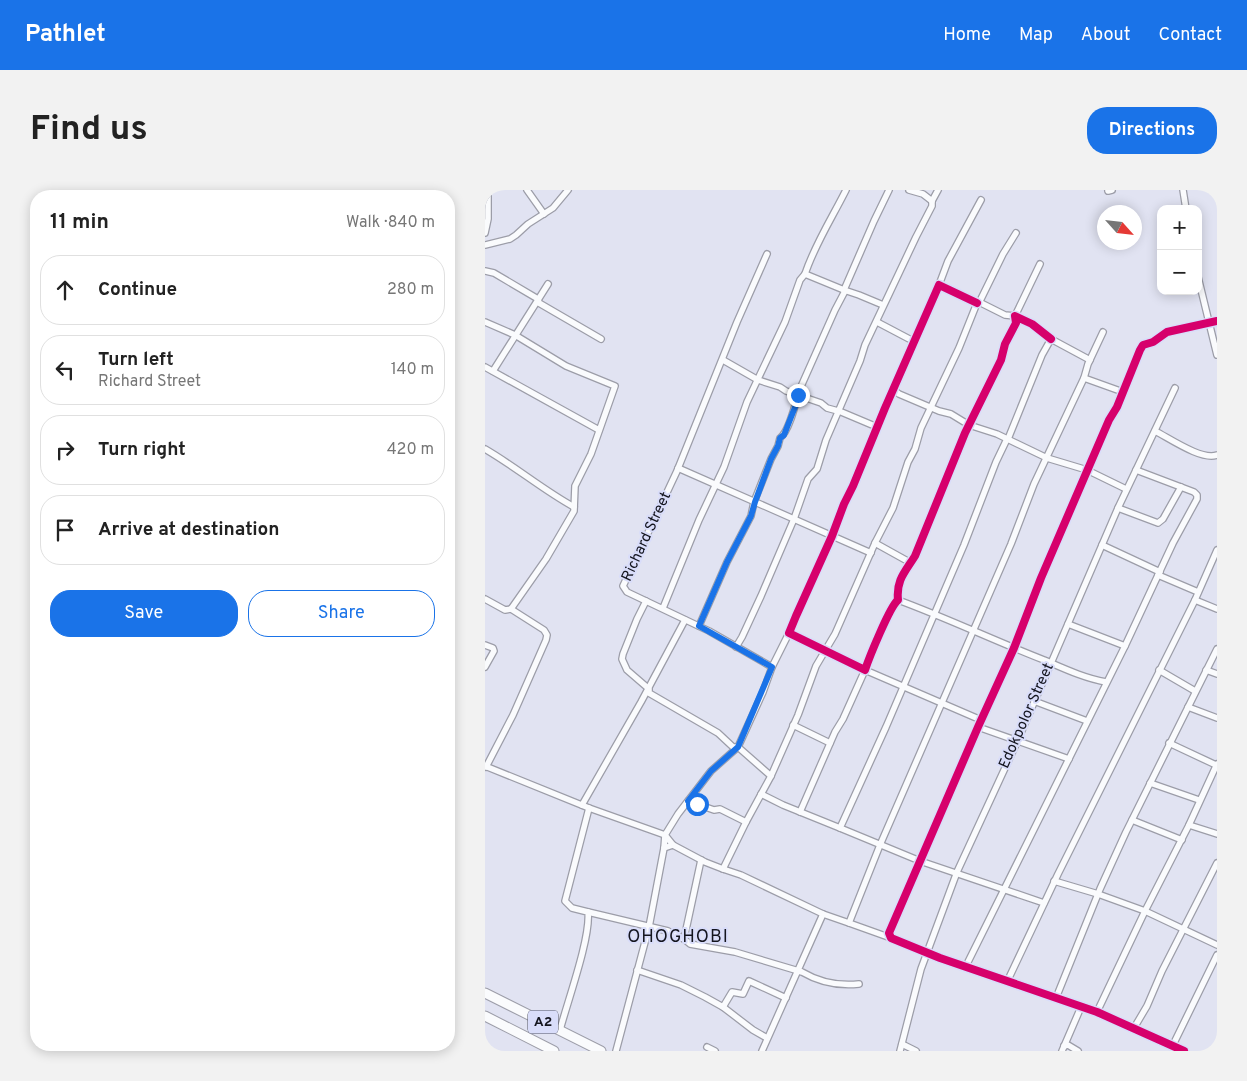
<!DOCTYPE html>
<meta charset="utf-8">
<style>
:root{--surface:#fff;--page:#f2f2f2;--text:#222;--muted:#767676;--line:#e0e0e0;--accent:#1a73e8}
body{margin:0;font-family:Overpass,sans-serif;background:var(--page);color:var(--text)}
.controls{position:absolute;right:15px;top:15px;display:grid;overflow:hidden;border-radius:10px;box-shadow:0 2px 12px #0003}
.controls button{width:45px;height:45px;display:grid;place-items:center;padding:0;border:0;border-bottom:1px solid var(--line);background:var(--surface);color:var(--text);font:25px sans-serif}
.compass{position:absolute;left:612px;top:15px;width:45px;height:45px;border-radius:50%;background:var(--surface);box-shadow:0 2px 12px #0003;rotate:117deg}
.stop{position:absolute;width:15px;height:15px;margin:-11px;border:4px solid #1a73e8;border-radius:50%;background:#fff}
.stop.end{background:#1a73e8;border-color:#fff;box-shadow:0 1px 5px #0008}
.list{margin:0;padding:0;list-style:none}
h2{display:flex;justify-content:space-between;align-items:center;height:65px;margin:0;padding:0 20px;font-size:21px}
h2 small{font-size:16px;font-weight:400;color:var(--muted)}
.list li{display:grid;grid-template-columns:32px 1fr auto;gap:15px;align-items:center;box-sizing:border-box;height:70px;margin:0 10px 10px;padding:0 10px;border:1px solid var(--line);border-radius:20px}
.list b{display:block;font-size:19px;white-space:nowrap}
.list p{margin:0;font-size:16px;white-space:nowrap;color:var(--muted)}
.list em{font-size:16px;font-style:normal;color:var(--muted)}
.actions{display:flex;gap:10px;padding:15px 20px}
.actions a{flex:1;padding:11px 0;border:1px solid var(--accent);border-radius:20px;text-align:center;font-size:18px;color:var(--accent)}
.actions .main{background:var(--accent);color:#fff}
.icon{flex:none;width:28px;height:28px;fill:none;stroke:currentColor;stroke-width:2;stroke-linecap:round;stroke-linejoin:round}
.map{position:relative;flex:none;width:732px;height:861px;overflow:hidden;border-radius:20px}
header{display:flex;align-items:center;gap:30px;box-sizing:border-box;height:70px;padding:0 25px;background:var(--accent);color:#fff}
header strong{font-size:24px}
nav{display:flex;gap:28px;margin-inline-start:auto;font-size:18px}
.intro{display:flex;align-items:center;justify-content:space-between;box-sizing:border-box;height:120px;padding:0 30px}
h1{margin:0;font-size:35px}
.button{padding:12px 22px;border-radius:20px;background:var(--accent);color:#fff;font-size:18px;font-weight:700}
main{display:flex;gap:30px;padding:0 30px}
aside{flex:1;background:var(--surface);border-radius:20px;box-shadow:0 2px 12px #0003}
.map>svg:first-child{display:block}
</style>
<header>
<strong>Pathlet</strong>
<nav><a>Home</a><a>Map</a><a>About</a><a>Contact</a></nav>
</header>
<div class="intro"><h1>Find us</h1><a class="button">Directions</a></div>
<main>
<aside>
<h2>11 min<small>Walk · 840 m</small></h2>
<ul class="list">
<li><svg class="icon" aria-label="ahead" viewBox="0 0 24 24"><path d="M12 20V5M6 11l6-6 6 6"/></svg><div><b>Continue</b></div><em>280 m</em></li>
<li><svg class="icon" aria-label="left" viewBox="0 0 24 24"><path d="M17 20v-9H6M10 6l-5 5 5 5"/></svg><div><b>Turn left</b><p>Richard Street</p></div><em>140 m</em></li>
<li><svg class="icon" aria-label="right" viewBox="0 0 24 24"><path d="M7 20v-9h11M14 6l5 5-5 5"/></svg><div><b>Turn right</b></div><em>420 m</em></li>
<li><svg class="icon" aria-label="arrive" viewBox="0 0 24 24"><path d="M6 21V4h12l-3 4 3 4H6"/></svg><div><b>Arrive at destination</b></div></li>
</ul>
<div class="actions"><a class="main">Save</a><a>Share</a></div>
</aside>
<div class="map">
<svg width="732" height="861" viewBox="0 0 732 861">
<rect width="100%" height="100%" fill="#e1e3f2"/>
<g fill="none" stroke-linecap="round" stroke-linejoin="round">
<g stroke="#9c9da8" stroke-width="8">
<g id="minor">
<path d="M42,0l17,24"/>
<path d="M424,0l14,4 9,7"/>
<path d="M698,0l3,19"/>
<path d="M623,1l4,-1"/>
<path d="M0,43l3,-14v-27"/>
<path d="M0,55l25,-6 6,-4 12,-11 25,-16 15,-18"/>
<path d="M282,64l-30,68 -60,149 -54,115 4,6 82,39 63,36"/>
<path d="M0,81l9,2 44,26 1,4 62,36"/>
<path d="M713,87l19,78"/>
<path d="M454,95l9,-24 33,-61"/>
<path d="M359,100l-39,-16c10,-30 27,-56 41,-84"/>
<path d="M492,113l-38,-18 -54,123 -32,78 -9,18 -12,32 -36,80 -7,17 76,37c4,-12 25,-64 33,-70 -2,-20 7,-28 17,-44l50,-123 36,-73 4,-16 11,-21 -1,-7 17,8 19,15"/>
<path d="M494,113l24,-49 13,-21"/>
<path d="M398,115l-24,-10 -15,-5 30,-69 15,-31"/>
<path d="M0,132l30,13 51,31 49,20 -24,68 -16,32 -1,25 -28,48 -35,50 -6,1 -20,-11"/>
<path d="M392,132l38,20"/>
<path d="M238,170l35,20 22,7 6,4 35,12 6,5 11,3"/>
<path d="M0,177l114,63"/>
<path d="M8,181l55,-87"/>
<path d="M599,188l39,14"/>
<path d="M409,200l5,4 40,17 12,3 18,11 28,9 50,24 40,12 39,19"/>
<path d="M354,221l38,16"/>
<path d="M670,241c14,7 47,30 62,24"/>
<path d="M522,249l-11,23 -32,83 -78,182 -46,101 80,33 124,42"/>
<path d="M523,249l34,-84 9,-16 39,21"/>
<path d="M0,259c31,18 58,41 89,58"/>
<path d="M193,278l193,85"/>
<path d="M633,318l40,15 5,-4 18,-32"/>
<path d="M390,353l36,20"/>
<path d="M617,355l58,27"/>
<path d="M673,385l40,17"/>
<path d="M413,410c49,18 97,41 146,60 21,9 40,18 62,22"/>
<path d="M710,410l22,9"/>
<path d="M161,411l-9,18 -14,35 -1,5 5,11 22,19v4l69,40 15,14h5l33,29"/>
<path d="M178,418l36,-88 25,-53 23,-65 38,-80 15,-42 5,-6"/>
<path d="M583,434l57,22"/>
<path d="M214,436l28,-64 24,-46 3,-14 17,-43 7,-13 2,-8c9,-6 16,-36 19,-47l36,-81 10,-19"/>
<path d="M0,455l8,3 1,3 -9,16"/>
<path d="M251,457l6,-10 19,-41 33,-77 14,-40 9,-10 9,-29 34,-79 5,-16 51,-108 16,-31v-5l6,-11"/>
<path d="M674,480l36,21"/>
<path d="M721,480l11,4"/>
<path d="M549,511l53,20"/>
<path d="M703,517l29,11"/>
<path d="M308,535l37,18"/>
<path d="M493,537l91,32"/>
<path d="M684,553l47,22"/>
<path d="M0,576l104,42 76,27 8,10"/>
<path d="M1,577l27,-52 33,-75 1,-5 -3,-5 -33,-21"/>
<path d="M665,593l49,17"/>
<path d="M276,604l22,11 57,23"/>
<path d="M203,611l26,9 6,-1 26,13"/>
<path d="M97,615l59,-103 44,-82"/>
<path d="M315,622l35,-80 8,-13 22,-49 116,50"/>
<path d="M647,630l50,20"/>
<path d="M704,635l28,9"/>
<path d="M179,658l9,-3 32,17 18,7"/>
<path d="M569,691l44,13 47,17 72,34"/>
<path d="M103,722l80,19 16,8 6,5 45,8 67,20c17,10 38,14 57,12"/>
<path d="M364,733l-26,-9 -82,-39 -18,-6 23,-47 25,-46 27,-61 18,-49 19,-32 40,-91 18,-35 15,-46 7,-13 6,-21 38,-80 18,-45h4l24,12 10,1 25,-52"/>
<path d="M406,748l-42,-15 31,-78 131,-301 23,-60 50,-106 4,-14 15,-32"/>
<path d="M199,749l17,-79"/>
<path d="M481,776l159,-320 48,-103 24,-44v-4l-3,-3 -58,-22"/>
<path d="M152,780l44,15 24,12 18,10 30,23 14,8"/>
<path d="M522,792l51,-108 137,-274 22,-50"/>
<path d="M571,808l44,-109 26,-57 91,-183"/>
<path d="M238,817l9,-15 11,2 6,-13 37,17"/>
<path d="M612,822l48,-101 44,-86 28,-61"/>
<path d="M649,838l13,-22 15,-35 55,-108"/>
<path d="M75,840c7,-27 31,-93 28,-118l-16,-4 -7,-7 24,-93"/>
<path d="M417,854l14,7"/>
<path d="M688,855l44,-90"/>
<path d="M579,856l4,-1 10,6"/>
<path d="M222,857l8,4"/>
<path d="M131,861l33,-124 15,-79 1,-13 13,-21 33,-43 27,-24 25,-55 9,-25 17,-34"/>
<path d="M277,861l61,-137"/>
<path d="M415,861l21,-82 36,-97 60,-130 101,-234 57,-120"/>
<path d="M577,861l19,-44"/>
<path d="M699,861l-87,-39 -157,-54 -49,-20 -2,-5 89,-206 36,-79 27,-70 68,-158 8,-13 23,-57 3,-5 10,-3 14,-10 50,-11"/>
</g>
</g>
<g stroke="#9c9da8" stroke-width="11">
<g id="highway">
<path d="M0,803l116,58"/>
<path d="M0,826l69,35"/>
</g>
</g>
<use href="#minor" stroke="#fafbfd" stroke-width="5.5"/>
<use href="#highway" stroke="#fafbfd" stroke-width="9"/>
<g stroke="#d9ddfa" stroke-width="11">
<g id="cycleway">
<path d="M492,113l-38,-18 -54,123 -32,78 -9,18 -12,32 -36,80 -7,17 76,37c4,-12 25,-64 33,-70 -2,-20 7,-28 17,-44l50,-123 36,-73 4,-16 11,-21 -1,-7 17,8 19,15"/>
<path d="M699,861l-87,-39 -157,-54 -49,-20 -2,-5 89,-206 36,-79 27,-70 68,-158 8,-13 23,-57 3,-5 10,-3 14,-10 50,-11"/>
</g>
</g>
<use href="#cycleway" stroke="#d6006c" stroke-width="8"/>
</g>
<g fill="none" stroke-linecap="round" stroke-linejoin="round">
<path stroke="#1a73e8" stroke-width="6" d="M212,614l-9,-3 23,-30 27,-24 34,-80 -73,-41 28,-64 24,-46 4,-14 16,-43 7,-13 2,-8 4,-3 13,-33 1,-7"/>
</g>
<g text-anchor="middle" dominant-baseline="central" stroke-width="4" stroke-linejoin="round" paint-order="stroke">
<rect fill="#d9ddfa" stroke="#4f5161" stroke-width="1" x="43" y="820.5" width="30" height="23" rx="4"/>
<g font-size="14" font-weight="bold" fill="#14151f">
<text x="58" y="832">A2</text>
</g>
<g font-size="15" fill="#14151f" stroke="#d9ddfa">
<text transform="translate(162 347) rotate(-65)">Richard Street</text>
<text transform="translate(542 526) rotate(-66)">Edokpolor Street</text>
</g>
<g font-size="18" letter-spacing="1" fill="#14151f" stroke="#d9ddfa">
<text x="193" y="747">OHOGHOBI</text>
</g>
</g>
</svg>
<div class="controls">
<button>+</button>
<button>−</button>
</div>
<svg class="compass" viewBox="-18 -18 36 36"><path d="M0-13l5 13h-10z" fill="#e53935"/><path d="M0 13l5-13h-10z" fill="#767676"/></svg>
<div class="stop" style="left:212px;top:614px"></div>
<div class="stop end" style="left:313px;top:205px"></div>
</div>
</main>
